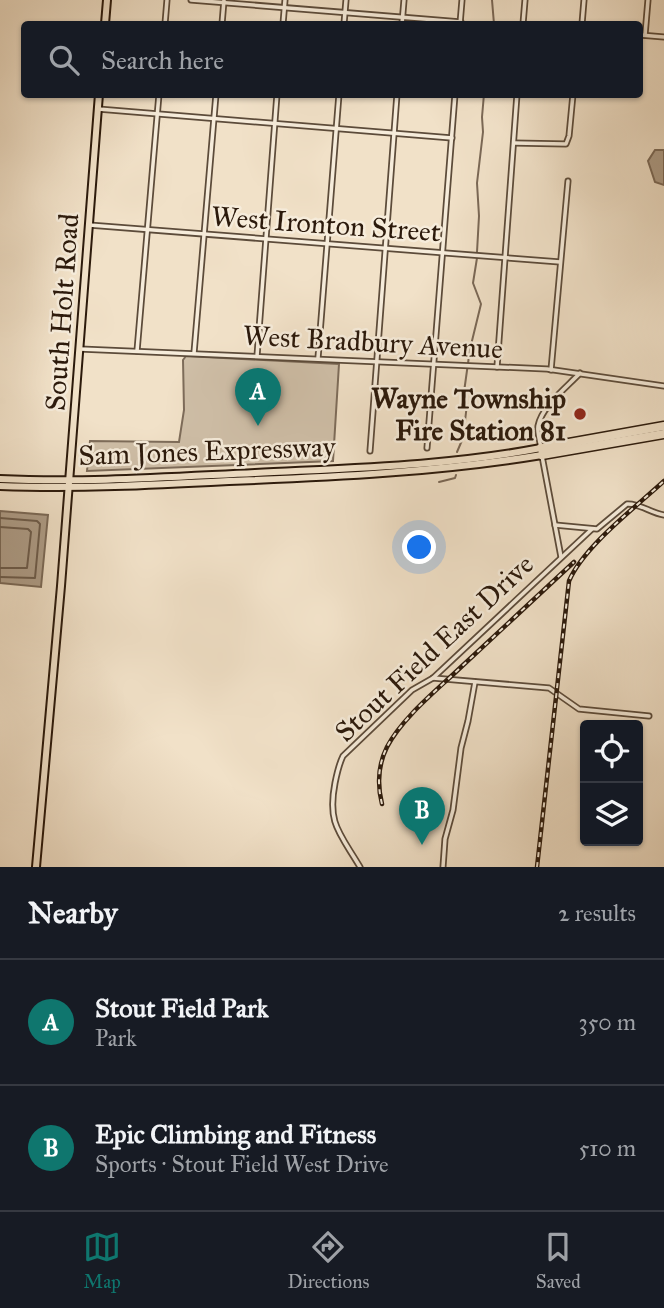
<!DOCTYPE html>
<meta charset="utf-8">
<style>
:root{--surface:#171b24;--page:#20242c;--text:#f1f3f6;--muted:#9ea1a6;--line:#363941;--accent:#0f766e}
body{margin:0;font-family:"IM FELL Great Primer",serif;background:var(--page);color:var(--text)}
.controls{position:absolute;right:21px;bottom:21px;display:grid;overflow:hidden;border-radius:7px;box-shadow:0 2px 5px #0004}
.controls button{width:63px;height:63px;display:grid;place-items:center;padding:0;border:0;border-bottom:2px solid var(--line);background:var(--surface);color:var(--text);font:35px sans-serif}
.you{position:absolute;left:420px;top:548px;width:24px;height:24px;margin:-18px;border:5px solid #fff;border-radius:50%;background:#1a73e8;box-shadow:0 0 0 10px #1a73e833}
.badge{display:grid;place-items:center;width:46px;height:46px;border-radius:50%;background:var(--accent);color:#fff;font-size:23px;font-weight:700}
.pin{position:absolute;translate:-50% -58px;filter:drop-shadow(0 2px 4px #0008)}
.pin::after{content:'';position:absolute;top:37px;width:24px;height:21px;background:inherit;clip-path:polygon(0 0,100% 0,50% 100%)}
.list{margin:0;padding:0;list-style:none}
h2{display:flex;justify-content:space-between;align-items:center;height:91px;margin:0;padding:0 28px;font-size:30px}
h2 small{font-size:23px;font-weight:400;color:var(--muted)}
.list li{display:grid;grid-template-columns:46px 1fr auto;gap:21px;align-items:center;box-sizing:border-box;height:126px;padding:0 28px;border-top:2px solid var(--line)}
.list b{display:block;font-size:26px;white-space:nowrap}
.list p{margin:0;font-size:23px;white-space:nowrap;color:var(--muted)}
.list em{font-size:23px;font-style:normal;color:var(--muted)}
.icon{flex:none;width:38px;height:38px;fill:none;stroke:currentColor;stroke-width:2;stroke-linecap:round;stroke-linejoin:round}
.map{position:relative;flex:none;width:664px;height:867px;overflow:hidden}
.search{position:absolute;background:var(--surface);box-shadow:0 2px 5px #0004;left:21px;right:21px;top:21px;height:77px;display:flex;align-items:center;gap:18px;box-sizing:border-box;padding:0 24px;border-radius:7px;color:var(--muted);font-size:26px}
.sheet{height:343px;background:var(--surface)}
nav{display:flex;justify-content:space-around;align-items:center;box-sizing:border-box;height:98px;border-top:2px solid var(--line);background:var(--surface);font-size:19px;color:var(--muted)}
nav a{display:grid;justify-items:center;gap:4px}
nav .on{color:var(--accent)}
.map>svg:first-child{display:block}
</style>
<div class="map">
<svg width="664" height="867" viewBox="0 0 664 867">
<rect width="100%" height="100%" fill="#f1e1c8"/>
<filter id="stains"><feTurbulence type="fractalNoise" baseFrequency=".00286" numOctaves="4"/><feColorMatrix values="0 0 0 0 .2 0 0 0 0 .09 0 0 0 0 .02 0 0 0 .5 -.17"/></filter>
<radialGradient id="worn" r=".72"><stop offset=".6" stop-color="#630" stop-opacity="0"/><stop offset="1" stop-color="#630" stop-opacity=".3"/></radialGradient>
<path fill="#cfbfa8" stroke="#7d6c5a" stroke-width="2" d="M186,356l153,8 -6,97 -246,10 3,-30 89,1 5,-32 -1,-50z"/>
<g fill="#ae9d88" stroke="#7a6856" stroke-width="2">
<path d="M655,150h9v35l-9,-3 -7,-21z"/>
<path d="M0,511l48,4 -7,72 -41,-4z"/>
</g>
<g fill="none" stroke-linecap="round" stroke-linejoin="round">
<g stroke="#6c5b4a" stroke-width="2">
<path d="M0,518l37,3 3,3 -5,54 -35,-1"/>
<path d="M0,527l28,2 3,3 -4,36h-27"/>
</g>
<g stroke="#7a6856" stroke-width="2">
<path d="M492,0l2,24"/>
<path d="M477,252l2,-36 -2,-33 6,-51 -1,-15 2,-23"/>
<path d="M457,452l6,-14 4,-34 -3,-12 6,-43 11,-45 -8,-21 4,-25"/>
<path d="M439,482l16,-4 1,-3"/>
</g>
<g stroke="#5c4b3a" stroke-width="7">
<g id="minor">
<path d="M191,0l270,22"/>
<path d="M165,24l2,-24"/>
<path d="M222,24l2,-24"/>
<path d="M283,24l2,-24"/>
<path d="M344,24l2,-24"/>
<path d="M402,24l2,-24"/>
<path d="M460,24l2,-24"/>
<path d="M523,24l2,-24"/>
<path d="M582,24l2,-24"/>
<path d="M640,35l24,2"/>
<path d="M645,35l3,-35"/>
<path d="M98,109l354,29"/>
<path d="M514,143l52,1 3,-8 4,-42"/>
<path d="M89,225l471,37"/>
<path d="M80,349l467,20 117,17"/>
<path d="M137,351l22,-257"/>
<path d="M194,353l22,-259"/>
<path d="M257,356l20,-262"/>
<path d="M318,358l21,-264"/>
<path d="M497,367l20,-273"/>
<path d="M551,370l17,-189"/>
<path d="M427,448l28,-354"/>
<path d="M541,448c-1,-7 -4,-15 -3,-22 4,-20 29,-39 42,-53"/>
<path d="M370,451l27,-357"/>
<path d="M542,456l19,101"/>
<path d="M555,525l42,4 30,-25c12,-1 24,9 37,11"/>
<path d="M433,678l116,10 30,21 70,7"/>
<path d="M360,867c-20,-34 -33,-43 -25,-84 2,-10 4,-19 8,-27l69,-66 21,-12 159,-149"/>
<path d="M443,867l2,-28 8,-29 8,-62 7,-27 7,-39"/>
</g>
</g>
<g stroke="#2b190b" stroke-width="10">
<g id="primary">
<path d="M105,24l2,-24"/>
<path d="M0,479c85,4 170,-2 255,-6 96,-5 192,-7 286,-25"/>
<path d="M0,486c76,3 153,-1 229,-5 105,-4 209,-9 313,-26"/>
<path d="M36,867l25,-281 38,-492"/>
</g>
</g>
<g stroke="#2b190b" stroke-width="11">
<g id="motorway">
<path d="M541,448l123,-22"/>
<path d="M542,455l122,-21"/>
</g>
</g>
<use href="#minor" stroke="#f6ecdb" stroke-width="3.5"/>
<use href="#primary" stroke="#f1e1c8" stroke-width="6"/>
<use href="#motorway" stroke="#f1e1c8" stroke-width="8"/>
<g stroke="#2b190b" stroke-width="4.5">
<g id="rail">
<path d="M382,804c-5,-20 -4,-39 5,-57 15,-29 50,-57 73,-79 38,-35 76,-71 114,-106"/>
<path d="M537,867l32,-286c15,-35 67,-74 95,-100"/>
</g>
</g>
<use href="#rail" stroke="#f6ecdb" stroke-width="2" stroke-dasharray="5" stroke-linecap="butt"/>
</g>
<circle fill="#8f2418" stroke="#f6ecdb" stroke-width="2.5" cx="580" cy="414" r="7"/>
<g text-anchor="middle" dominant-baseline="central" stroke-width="5" stroke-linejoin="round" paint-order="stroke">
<g font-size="28" fill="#2b190b" stroke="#f6ecdb">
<text transform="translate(326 224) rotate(4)">West Ironton Street</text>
<text transform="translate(62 312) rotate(-86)">South Holt Road</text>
<text transform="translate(373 342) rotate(3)">West Bradbury Avenue</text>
<text transform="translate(207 451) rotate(-2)">Sam Jones Expressway</text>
<text transform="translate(434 648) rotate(-43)">Stout Field East Drive</text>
</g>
<g font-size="28" font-weight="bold" fill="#2b190b" stroke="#f6ecdb" text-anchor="end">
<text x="566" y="398">Wayne Township<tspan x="566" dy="32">Fire Station 81</tspan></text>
</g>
</g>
<rect width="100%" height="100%" filter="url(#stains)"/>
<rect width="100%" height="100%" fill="url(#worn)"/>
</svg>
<div class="controls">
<button><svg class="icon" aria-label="locate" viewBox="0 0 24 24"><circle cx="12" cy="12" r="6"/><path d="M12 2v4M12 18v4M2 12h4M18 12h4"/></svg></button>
<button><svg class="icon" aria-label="layers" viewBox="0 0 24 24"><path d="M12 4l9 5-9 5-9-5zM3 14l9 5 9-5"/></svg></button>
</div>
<div class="you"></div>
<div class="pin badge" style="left:258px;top:426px">A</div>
<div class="pin badge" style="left:422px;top:845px">B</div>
<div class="search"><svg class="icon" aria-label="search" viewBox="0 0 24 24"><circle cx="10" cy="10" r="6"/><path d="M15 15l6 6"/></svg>Search here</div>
</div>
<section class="sheet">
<h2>Nearby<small>2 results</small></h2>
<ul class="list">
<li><span class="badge">A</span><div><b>Stout Field Park</b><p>Park</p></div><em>350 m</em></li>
<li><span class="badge">B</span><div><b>Epic Climbing and Fitness</b><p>Sports · Stout Field West Drive</p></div><em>510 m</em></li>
</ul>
</section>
<nav>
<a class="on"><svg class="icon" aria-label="map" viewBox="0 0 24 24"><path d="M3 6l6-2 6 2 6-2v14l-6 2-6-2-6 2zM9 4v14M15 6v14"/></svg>Map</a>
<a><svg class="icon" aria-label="directions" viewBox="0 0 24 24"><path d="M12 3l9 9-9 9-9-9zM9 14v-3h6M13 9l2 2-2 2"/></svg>Directions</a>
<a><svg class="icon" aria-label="saved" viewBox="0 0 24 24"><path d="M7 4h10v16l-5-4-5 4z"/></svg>Saved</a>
</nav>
